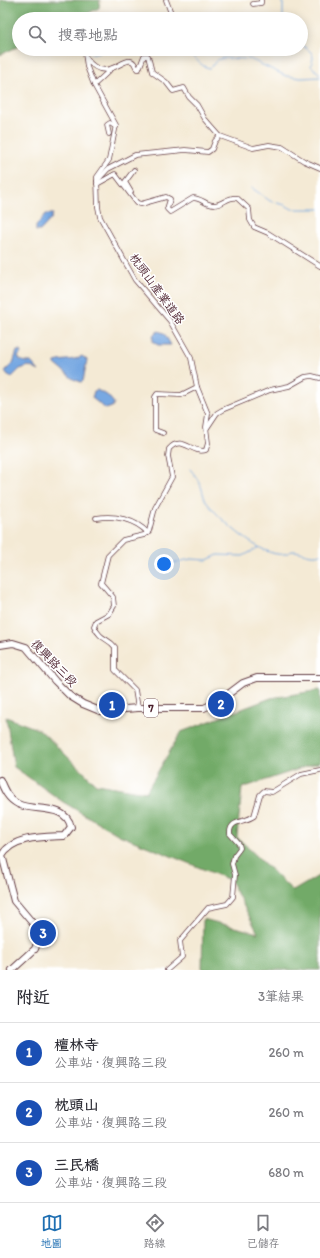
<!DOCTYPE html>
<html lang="zh-TW">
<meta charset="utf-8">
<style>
:root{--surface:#fff;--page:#f2f2f3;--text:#2b2b33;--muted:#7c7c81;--line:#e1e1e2;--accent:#1f6fb2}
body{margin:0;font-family:Itim,"LXGW WenKai TC",sans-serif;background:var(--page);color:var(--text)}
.you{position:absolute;left:164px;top:564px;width:14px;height:14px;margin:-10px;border:3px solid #fff;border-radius:50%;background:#1a73e8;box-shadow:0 0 0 6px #1a73e833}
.badge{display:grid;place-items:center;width:26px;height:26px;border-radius:50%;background:var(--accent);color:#fff;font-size:13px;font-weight:700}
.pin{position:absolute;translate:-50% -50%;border:2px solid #fff;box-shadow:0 1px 4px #0006}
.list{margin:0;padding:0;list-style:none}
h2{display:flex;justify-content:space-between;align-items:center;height:52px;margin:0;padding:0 16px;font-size:17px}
h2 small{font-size:13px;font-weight:400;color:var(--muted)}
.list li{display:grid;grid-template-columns:26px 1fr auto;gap:12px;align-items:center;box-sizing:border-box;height:60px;padding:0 16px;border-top:1px solid var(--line)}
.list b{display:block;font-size:15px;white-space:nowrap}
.list p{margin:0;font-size:13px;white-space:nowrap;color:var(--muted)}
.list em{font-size:13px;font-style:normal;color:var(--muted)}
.icon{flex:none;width:22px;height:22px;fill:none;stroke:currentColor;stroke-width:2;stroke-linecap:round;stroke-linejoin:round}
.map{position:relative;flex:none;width:320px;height:970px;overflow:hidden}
.search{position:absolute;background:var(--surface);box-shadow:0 2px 10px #0003;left:12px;right:12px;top:12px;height:44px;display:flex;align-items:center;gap:10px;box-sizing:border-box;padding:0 14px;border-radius:22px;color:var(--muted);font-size:15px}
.sheet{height:232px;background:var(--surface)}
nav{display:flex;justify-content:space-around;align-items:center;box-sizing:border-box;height:56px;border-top:1px solid var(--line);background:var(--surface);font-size:11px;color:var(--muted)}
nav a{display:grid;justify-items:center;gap:2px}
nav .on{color:var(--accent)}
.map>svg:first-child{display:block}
</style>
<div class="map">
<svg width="320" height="970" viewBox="0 0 320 970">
<rect width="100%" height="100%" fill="#fff"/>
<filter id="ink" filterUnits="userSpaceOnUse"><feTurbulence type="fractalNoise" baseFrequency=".025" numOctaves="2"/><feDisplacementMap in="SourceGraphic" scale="8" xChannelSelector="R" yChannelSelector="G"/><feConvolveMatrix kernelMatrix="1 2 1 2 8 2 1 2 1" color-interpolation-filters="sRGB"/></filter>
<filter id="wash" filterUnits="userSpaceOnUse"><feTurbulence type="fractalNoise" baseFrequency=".012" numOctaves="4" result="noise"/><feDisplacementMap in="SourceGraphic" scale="16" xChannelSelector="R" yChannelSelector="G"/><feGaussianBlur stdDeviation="0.9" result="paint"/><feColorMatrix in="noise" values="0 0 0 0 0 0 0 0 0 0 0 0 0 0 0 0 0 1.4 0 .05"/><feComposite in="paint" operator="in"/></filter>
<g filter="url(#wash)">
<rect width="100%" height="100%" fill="#f4ead5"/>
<g fill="#72aa68" stroke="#5e644a">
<path d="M0,0h100l-1,8 -23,11h-57v27l-19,9z"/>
<path d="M320,690v72l-78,26 -5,49 56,54 27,-16v95h-116l-2,-2 1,-49 55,14 -28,-53 -111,-45 -56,-33 -49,-35 -8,-50 34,13 56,54 50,8 35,-60 90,-34z"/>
</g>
<g fill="#77a8e2" stroke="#606486">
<path d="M46,214h7l-2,5 -11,12h-4v-5z"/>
<path d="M158,331l6,2 7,12h-13l-5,-3v-6z"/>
<path d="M17,351h3l1,2 -3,4c3,5 7,5 13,5l8,9 -10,-5 -9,3 -8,8 -4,-2 -3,-4 8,-8z"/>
<path d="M82,356l5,4 -4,21 -2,1 -8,-3 -18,-15v-2c9,-3 20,-1 27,-6z"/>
<path d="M97,390l10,5 7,8 -2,4 -6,2 -14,-11 2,-7z"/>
</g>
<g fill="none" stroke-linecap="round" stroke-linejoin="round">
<g stroke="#77a8e2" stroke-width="1">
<path d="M283,0v19"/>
<path d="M301,44l11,9 1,5 -2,8 9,8"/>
<path d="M151,49c10,1 22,-1 33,1 11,3 14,17 26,18l7,-8 6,-2 27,1 36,17 15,2 19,-1"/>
<path d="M90,54l22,-5"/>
<path d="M252,188l18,13 15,4 7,4h28"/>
<path d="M190,469c4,5 8,10 10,15 3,6 3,14 8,20 13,16 54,54 76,50 3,0 6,-3 9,-3 9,0 18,7 27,3"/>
<path d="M167,564l24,-5 16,1 11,-5 25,1 15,-8"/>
</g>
</g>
</g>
<g filter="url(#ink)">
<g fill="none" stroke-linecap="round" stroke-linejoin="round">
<g stroke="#643d44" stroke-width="5.5">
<g id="street">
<path d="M166,0l5,13 -3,6"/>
<path d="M253,4l8,-1v-3"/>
<path d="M87,49l-2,4 2,14 7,18 22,40 -7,35 -12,17 1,30 2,10 35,63 35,41 21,37 6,29 11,27 -2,13 2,16 -2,7c-13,5 -24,-16 -37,-1l-1,7 4,21 -17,31 -6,23 -5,4 -21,5 -15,15 -7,28 12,14 1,9 -5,8 -13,7 -2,5c7,15 13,11 21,21v23l20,20 3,18"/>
<path d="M86,58c21,29 39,-6 48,5 1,2 2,4 3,6h2l5,-13h4l4,16 14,10 7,9 11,-3 5,9 8,8 8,14 15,17"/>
<path d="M94,85l15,-14"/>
<path d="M109,134l-2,-9 3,-2 6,4"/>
<path d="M97,181l11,-12 27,-14 50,-5 23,2 4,-3 3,-8 5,-5 33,12 16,-3 13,2 22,14 16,7"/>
<path d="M97,184l18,-10 22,29 4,1 25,-7 4,2 -3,10 3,3 23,-14c8,0 13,7 21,7 9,0 14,-9 23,-7l12,11 1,11 4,7 14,6 52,33"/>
<path d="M131,192l-6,-10 9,-12"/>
<path d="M207,428l10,-15 5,-3 48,-20 19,-4 16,-9 7,-1 8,2"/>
<path d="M163,433l-8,-3v-33l2,-3 24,1 16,-8"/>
<path d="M96,518c19,-3 39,1 52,15"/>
<path d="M167,970l15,-13 -2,-16 28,-33 19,-4 6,-7 2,-22 -3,-11 2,-8 6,-8 -1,-4 -9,-10c-1,-15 15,-11 24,-18l6,-21 4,-4 8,1 29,-18 19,-4"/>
</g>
</g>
<g stroke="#643d44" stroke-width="8">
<g id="primary">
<path d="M0,645l13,-2 13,4 29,34 15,15 13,8 17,7 38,-3h66l15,-7 24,-18 14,-5h63"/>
<path d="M0,780c4,10 8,19 18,24 16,8 48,-1 53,23l-7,9c-20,1 -51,0 -62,19l12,46 21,25 4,12 -4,11 -23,21"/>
</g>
</g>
<use href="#street" stroke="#fff" stroke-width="4"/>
<use href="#primary" stroke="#fff" stroke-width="6"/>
</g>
</g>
<g text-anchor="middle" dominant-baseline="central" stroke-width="3" stroke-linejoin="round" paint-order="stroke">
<rect fill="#fff" stroke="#80626b" stroke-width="1" x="144" y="699" width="14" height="18" rx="3"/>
<g font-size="11" font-weight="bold" fill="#4a1f2b">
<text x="151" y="708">7</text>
</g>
<g font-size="12" fill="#4a1f2b" stroke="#fff">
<text transform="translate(157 289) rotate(54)">枕頭山產業道路</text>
<text transform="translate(54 663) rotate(46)">復興路三段</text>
</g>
</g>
</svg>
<div class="you"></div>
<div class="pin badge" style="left:112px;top:705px;background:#1a4fb4">1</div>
<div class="pin badge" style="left:221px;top:704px;background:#1a4fb4">2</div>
<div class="pin badge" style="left:43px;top:933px;background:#1a4fb4">3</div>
<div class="search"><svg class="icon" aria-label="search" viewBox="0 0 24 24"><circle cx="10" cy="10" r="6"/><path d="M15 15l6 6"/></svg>搜尋地點</div>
</div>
<section class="sheet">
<h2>附近<small>3筆結果</small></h2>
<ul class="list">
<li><span class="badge" style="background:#1a4fb4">1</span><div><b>檀林寺</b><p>公車站 · 復興路三段</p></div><em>260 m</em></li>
<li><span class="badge" style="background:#1a4fb4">2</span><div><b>枕頭山</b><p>公車站 · 復興路三段</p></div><em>260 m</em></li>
<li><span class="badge" style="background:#1a4fb4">3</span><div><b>三民橋</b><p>公車站 · 復興路三段</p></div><em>680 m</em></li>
</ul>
</section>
<nav>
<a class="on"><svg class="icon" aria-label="map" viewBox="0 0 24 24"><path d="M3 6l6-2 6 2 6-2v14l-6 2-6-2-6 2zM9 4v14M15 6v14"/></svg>地圖</a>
<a><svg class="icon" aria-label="directions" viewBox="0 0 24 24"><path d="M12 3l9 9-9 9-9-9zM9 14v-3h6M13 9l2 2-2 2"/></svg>路線</a>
<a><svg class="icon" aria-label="saved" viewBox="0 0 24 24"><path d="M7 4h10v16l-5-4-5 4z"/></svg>已儲存</a>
</nav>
